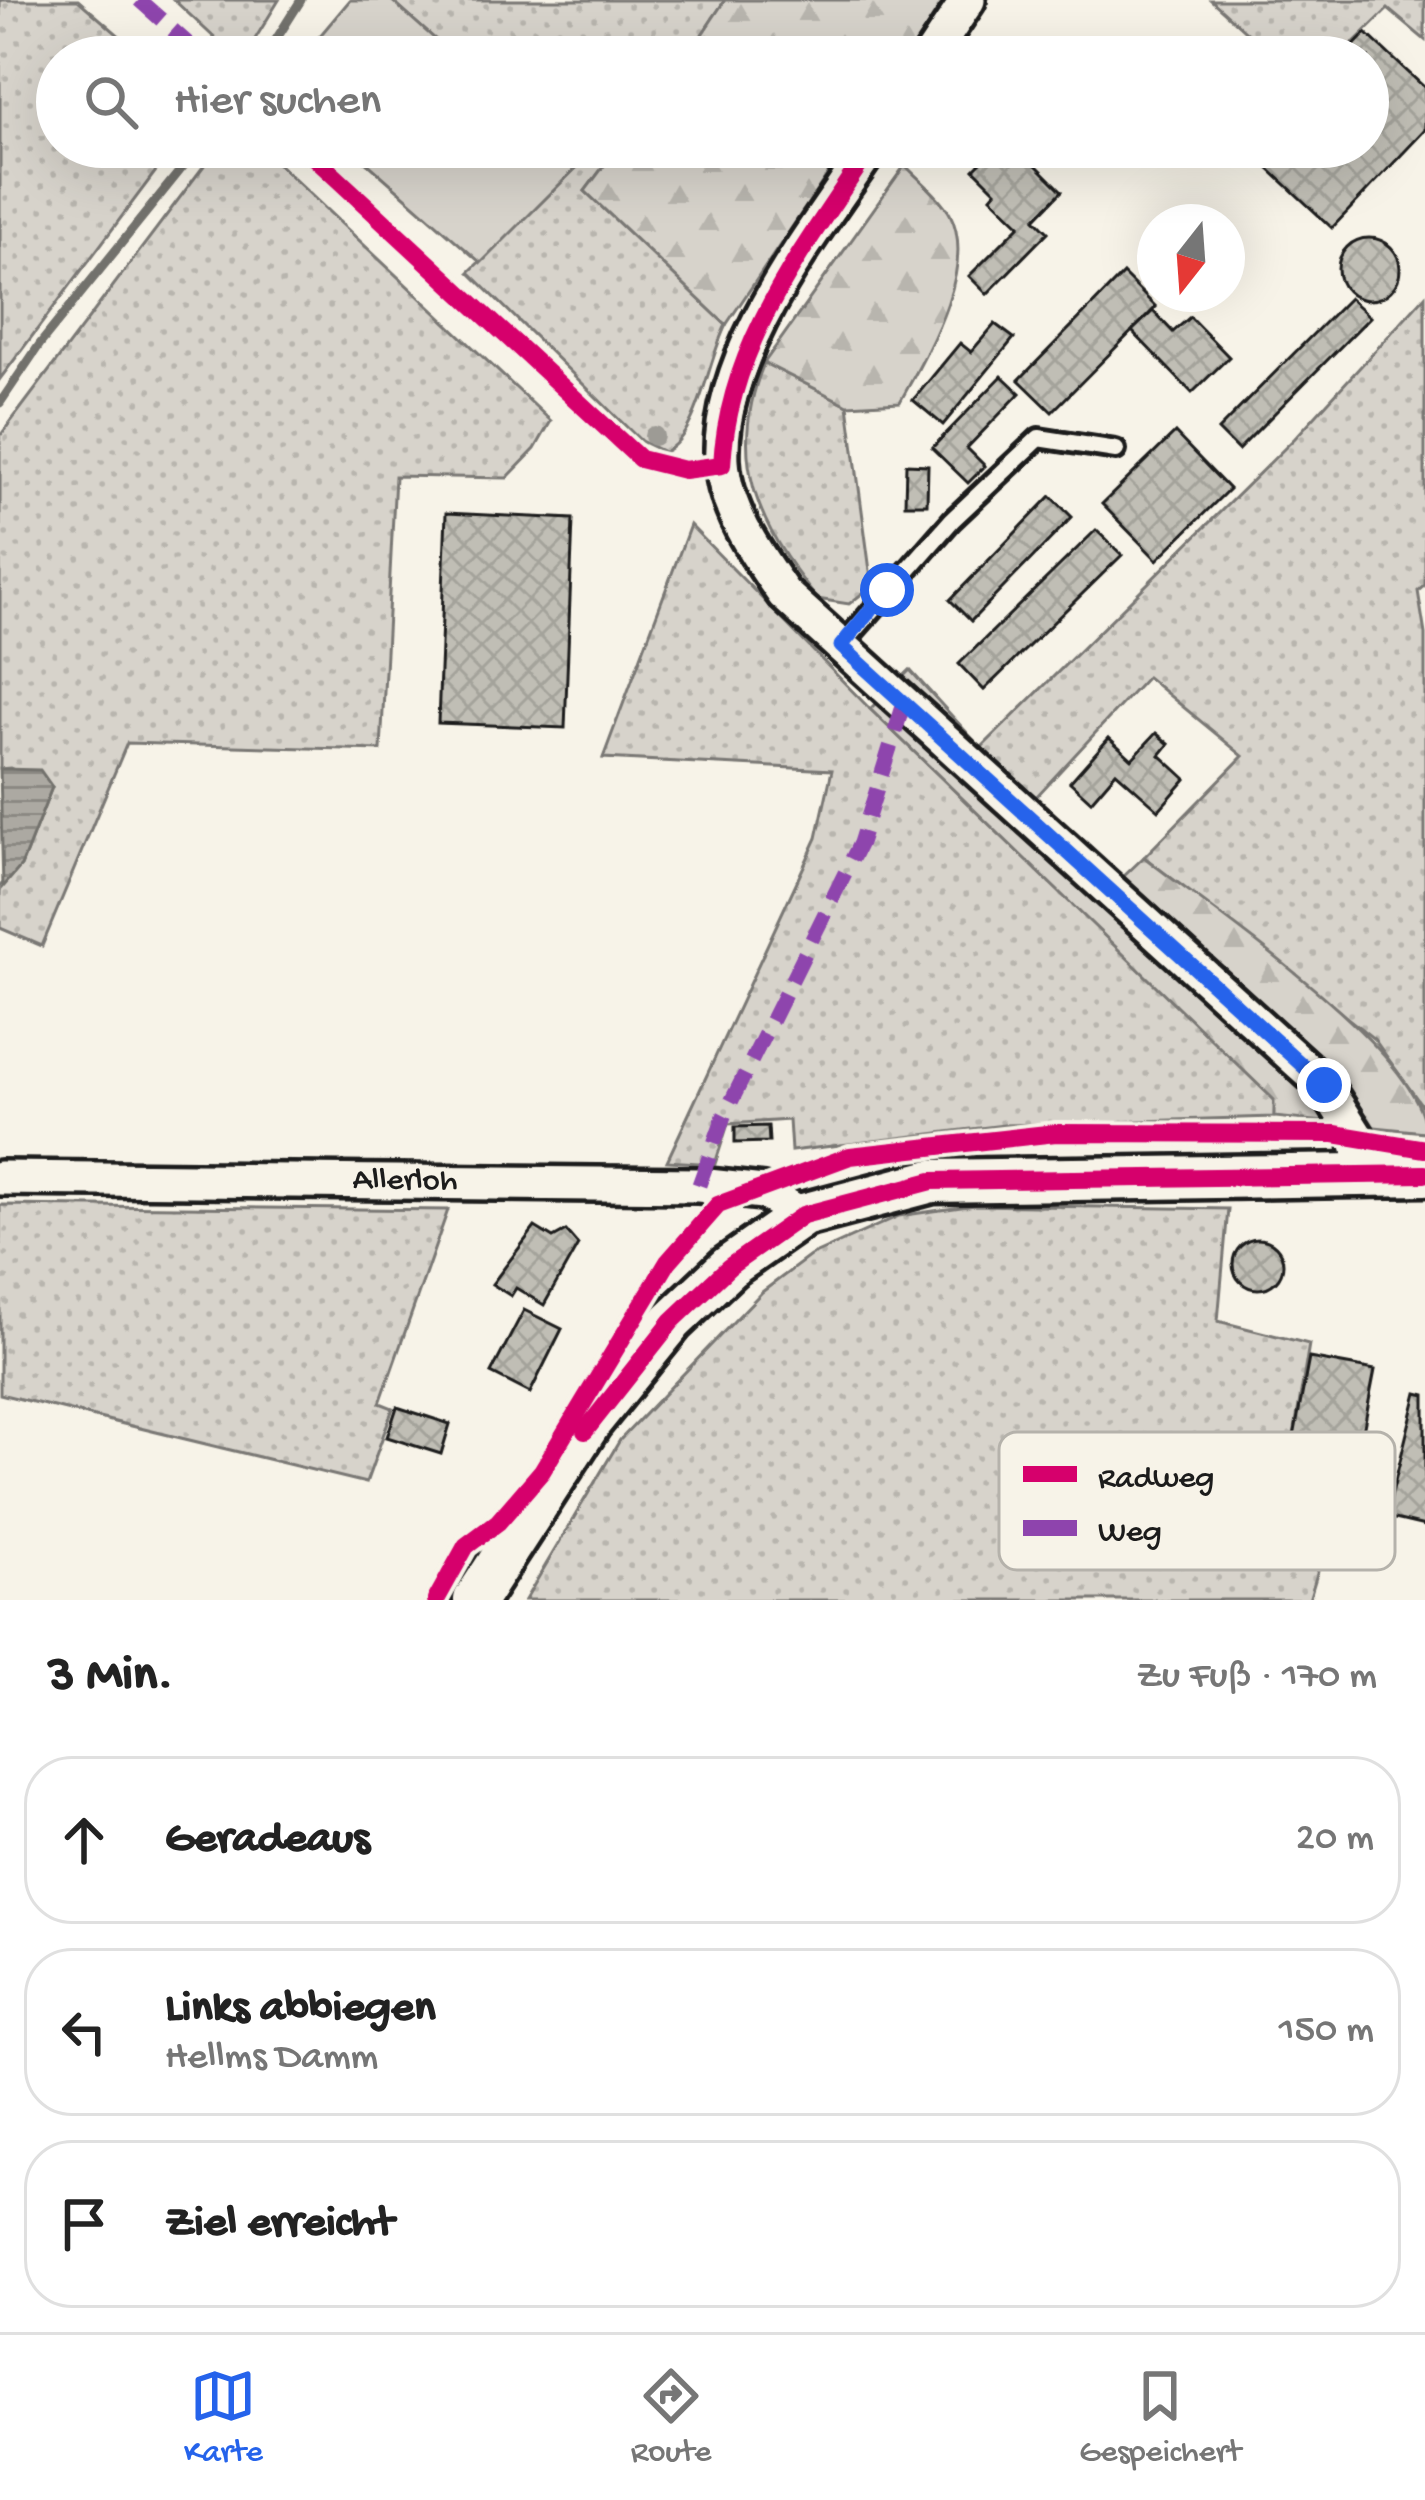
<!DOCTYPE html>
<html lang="de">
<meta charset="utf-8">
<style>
:root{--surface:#fff;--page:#f6f6f6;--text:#222;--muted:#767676;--line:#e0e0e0;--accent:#2563eb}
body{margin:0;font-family:"Gochi Hand",sans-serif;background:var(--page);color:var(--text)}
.compass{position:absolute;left:1137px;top:204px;width:108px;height:108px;border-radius:50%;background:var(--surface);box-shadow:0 12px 48px #0002;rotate:197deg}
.stop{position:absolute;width:36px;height:36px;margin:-27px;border:9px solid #2563eb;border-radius:50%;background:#fff}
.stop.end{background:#2563eb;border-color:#fff;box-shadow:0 3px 12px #0008}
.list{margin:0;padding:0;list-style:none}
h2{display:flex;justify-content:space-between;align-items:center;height:156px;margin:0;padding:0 48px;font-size:51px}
h2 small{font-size:39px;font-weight:400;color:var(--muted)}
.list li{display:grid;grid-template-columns:78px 1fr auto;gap:36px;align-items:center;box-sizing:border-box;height:168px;margin:0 24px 24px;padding:0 24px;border:3px solid var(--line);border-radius:48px}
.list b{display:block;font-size:45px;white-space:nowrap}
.list p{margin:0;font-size:39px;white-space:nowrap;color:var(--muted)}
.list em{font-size:39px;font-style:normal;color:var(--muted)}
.icon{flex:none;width:66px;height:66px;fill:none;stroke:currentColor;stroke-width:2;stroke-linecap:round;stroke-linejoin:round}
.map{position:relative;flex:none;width:1425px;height:1600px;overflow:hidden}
.search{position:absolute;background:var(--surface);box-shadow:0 12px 48px #0002;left:36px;right:36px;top:36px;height:132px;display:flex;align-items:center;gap:30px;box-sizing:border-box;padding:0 42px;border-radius:66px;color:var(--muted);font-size:45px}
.sheet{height:732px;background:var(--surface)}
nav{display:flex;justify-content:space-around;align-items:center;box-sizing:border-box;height:168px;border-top:3px solid var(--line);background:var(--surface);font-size:33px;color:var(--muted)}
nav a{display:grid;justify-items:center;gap:6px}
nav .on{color:var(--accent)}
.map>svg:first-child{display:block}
</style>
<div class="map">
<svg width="1425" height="1600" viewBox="0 0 1425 1600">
<defs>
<pattern id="grass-dots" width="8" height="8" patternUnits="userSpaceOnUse" patternTransform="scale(3)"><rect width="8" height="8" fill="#d7d3cb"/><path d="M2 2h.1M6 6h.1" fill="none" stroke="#b8b5ae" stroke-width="1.8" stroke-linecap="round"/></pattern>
<pattern id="forest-firs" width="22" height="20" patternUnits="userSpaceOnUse" patternTransform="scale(3)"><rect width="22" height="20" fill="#d7d3cb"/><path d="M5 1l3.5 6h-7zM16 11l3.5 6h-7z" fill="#b8b5ae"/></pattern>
<pattern id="water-rules" width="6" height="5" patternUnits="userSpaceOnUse" patternTransform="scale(3)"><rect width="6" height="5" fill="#aca9a2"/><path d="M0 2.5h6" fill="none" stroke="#8b8983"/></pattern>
<pattern id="building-cross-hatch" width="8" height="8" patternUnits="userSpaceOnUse" patternTransform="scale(3)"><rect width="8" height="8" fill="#c0beb5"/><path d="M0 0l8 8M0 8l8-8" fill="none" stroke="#a4a39b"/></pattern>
</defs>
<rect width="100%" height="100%" fill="#f7f3e8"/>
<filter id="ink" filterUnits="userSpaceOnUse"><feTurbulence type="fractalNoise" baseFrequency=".00833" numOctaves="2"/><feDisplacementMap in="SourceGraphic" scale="24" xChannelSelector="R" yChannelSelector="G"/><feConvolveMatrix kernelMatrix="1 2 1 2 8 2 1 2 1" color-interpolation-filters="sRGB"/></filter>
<g filter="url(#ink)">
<g fill="url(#grass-dots)" stroke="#7a7874" stroke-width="3">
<path d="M0,0h78l66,57h-87v90h117l-174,232z"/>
<path d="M174,0h105l-35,57h-9z"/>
<path d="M391,0h334l-38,57h-232z"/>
<path d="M1211,0h214v40l-37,-31 -49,48h-65z"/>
<path d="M218,147h42l291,274 -16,28 -28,29 -112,-2 -14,274 -254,-7 -85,203 -42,-18v-42l21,-20 31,-79 -42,-19 -10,1v-333z"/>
<path d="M554,147h64l-33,44 141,134c-19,37 -27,111 -62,127l-23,-11 -172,-169 107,-104z"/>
<path d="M1425,296v289l-7,6 7,43v476l-51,-71 -230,-182 99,-101 -96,-79 -111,120 -55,-49 314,-310z"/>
<path d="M764,363l84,42 24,181 -23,18 -32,-5c-60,-75 -91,-142 -53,-236z"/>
<path d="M690,525l180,184 405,391 -1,17 -270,8 -213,26 -2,-31 -61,4 -13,40 -48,-3 150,-323 15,-68 -229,-12z"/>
<path d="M0,1205l448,5 -68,193 13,5 -27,75 -366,-89z"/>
<path d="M975,1205l253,4 -10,112 91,23 -30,183 51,4 -21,69h-784l95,-160 142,-148 48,-36 89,-40z"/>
</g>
<g fill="url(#forest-firs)" stroke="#7a7874" stroke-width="3">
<path d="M725,0h221l-39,57h-220z"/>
<path d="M618,147h228l-120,178 -141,-134z"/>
<path d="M905,165c13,14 36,32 45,49 28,54 -25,142 -50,188l-52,3 -84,-42z"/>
<path d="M910,670l71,78 142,129 21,-20c65,52 281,196 281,275l-151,-15v-17l-404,-391z"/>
</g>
<g fill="#d7d3cb" stroke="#7a7874" stroke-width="3">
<path d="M350,0h41l64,57h-153z"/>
<path d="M349,147h205l23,20 -96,96z"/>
</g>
<path fill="url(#water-rules)" stroke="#72716c" stroke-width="3" d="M0,769l40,1 12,17 -31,79 -18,21z"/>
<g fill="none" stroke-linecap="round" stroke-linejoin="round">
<g stroke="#72716c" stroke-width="9">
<path d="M265,57l36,-57"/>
<path d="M0,403l40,-59 159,-197"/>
</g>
</g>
<g fill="url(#building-cross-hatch)" stroke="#1c1c1c" stroke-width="3">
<path d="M1366,33l59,55v42l-93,98 -80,-75 6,-6h110v-90h-25z"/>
<path d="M996,147h22l44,44 -27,28 13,13 -61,62 -18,-18 51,-51 -29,-28 5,-6 -22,-22z"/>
<circle cx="1369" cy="269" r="31"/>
<path d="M1123,274l33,33 -104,105 -33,-32z"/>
<path d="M1349,298l21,19 -132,133 -20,-20z"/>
<path d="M1153,311l20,21 17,-15 39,40 -37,36 -60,-62z"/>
<path d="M995,324l19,14 -71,87 -30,-25 47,-57 11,9z"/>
<path d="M1002,376l18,17 -53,55 18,18 -17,17 -36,-35z"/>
<path d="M1175,433l54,56 -72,71 -55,-56z"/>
<path d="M906,464l22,1 -1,39h-22z"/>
<path d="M1051,496l21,21 -101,104 -21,-21z"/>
<path d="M446,513l127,6 -8,209 -127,-5z"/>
<path d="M1096,530l26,25 -138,135 -25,-26z"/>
<path d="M1156,733l13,11 -9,11 26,24 -27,31 -43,-38 -25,29 -21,-19 39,-44 23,21z"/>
<path d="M768,1126l1,16 -34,1v-16z"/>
<path d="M535,1227l18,11 13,-7 12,14 -34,60 -28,-17 -5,8 -19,-12z"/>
<circle cx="1258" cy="1264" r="25"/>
<path d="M524,1310l38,19 -32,64 -39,-20z"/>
<path d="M1309,1358l66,12 -20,103 10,2 -5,28 -10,-3 -3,12 -65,-12z"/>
<path d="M1417,1393l8,2v131l-39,-9z"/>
<path d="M397,1407l53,17 -9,30 -54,-17z"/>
</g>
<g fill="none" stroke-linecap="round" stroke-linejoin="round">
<g stroke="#1c1c1c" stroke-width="26">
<path id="service" d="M841,646l111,-126 87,-82 77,12"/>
</g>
<g stroke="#1c1c1c" stroke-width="42">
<g id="minor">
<path d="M930,57l38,-57"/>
<path d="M871,147c-58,87 -154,205 -149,314 3,50 35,94 62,133l540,491 33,52 6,37"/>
<path id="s1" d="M0,1178l699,7 64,7 40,23"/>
</g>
</g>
<g stroke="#1c1c1c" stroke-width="51">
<path id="tertiary" d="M475,1600l115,-178 82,-101 57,-54 74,-52 129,-34 493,-7"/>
</g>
<use href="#service" stroke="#f7f3e8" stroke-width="16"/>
<use href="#minor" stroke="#f7f3e8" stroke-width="33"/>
<use href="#tertiary" stroke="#f7f3e8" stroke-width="42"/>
<g stroke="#8e44ad" stroke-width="15" stroke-dasharray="30 15" stroke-linecap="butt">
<path d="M139,0l64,57"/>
<path d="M699,1185l25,-69 136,-273 44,-140"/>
</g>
<g stroke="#f7f3e8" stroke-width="26">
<g id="cycleway">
<path d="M303,147l337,312 44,11 38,-5c6,-122 84,-219 149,-318"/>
<path d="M585,1431l87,-110 57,-54 74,-52 129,-34 493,-7"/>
<path d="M436,1600l30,-54 32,-24 44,-51 126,-209 50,-57 132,-49 206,-23 279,1 90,15"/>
</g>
</g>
<use href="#cycleway" stroke="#d6006c" stroke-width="18"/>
</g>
<circle fill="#9d9b95" cx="654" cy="436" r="10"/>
</g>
<g fill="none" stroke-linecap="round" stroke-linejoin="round" filter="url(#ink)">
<path stroke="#2563eb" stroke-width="15" d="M887,590l-46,56 483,439"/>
</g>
<g text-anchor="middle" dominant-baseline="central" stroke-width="10" stroke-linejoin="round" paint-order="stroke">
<g font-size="33" fill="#1c1c1c" stroke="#f7f3e8">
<text stroke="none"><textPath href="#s1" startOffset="405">Allerloh</textPath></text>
</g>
</g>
<rect x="999" y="1432" width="396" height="138" rx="18" fill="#f7f3e8" stroke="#b5b2ab" stroke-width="3"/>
<rect x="1023" y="1466" width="54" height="16" fill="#d6006c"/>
<rect x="1023" y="1520" width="54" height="16" fill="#8e44ad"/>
<g font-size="33" fill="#1c1c1c">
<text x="1098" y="1486">Radweg</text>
<text x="1098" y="1540">Weg</text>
</g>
</svg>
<svg class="compass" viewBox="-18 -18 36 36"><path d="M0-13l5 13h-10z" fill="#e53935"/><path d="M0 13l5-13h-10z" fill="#767676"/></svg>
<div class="stop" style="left:887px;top:590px"></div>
<div class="stop end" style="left:1324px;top:1085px"></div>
<div class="search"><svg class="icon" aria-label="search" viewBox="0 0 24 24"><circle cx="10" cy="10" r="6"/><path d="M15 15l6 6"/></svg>Hier suchen</div>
</div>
<section class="sheet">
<h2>3 Min.<small>Zu Fuß · 170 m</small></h2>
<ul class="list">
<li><svg class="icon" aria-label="ahead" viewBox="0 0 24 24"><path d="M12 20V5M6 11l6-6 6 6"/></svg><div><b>Geradeaus</b></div><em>20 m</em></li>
<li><svg class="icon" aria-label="left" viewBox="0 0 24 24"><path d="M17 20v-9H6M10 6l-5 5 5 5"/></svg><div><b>Links abbiegen</b><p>Hellms Damm</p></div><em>150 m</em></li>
<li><svg class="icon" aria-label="arrive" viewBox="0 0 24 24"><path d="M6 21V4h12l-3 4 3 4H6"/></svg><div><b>Ziel erreicht</b></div></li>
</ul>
</section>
<nav>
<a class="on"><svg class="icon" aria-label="map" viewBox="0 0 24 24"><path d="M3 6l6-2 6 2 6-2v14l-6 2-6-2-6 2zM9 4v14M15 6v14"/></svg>Karte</a>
<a><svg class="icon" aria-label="directions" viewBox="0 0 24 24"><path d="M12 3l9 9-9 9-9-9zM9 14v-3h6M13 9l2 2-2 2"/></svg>Route</a>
<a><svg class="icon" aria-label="saved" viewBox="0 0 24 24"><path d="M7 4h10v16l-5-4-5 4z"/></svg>Gespeichert</a>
</nav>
